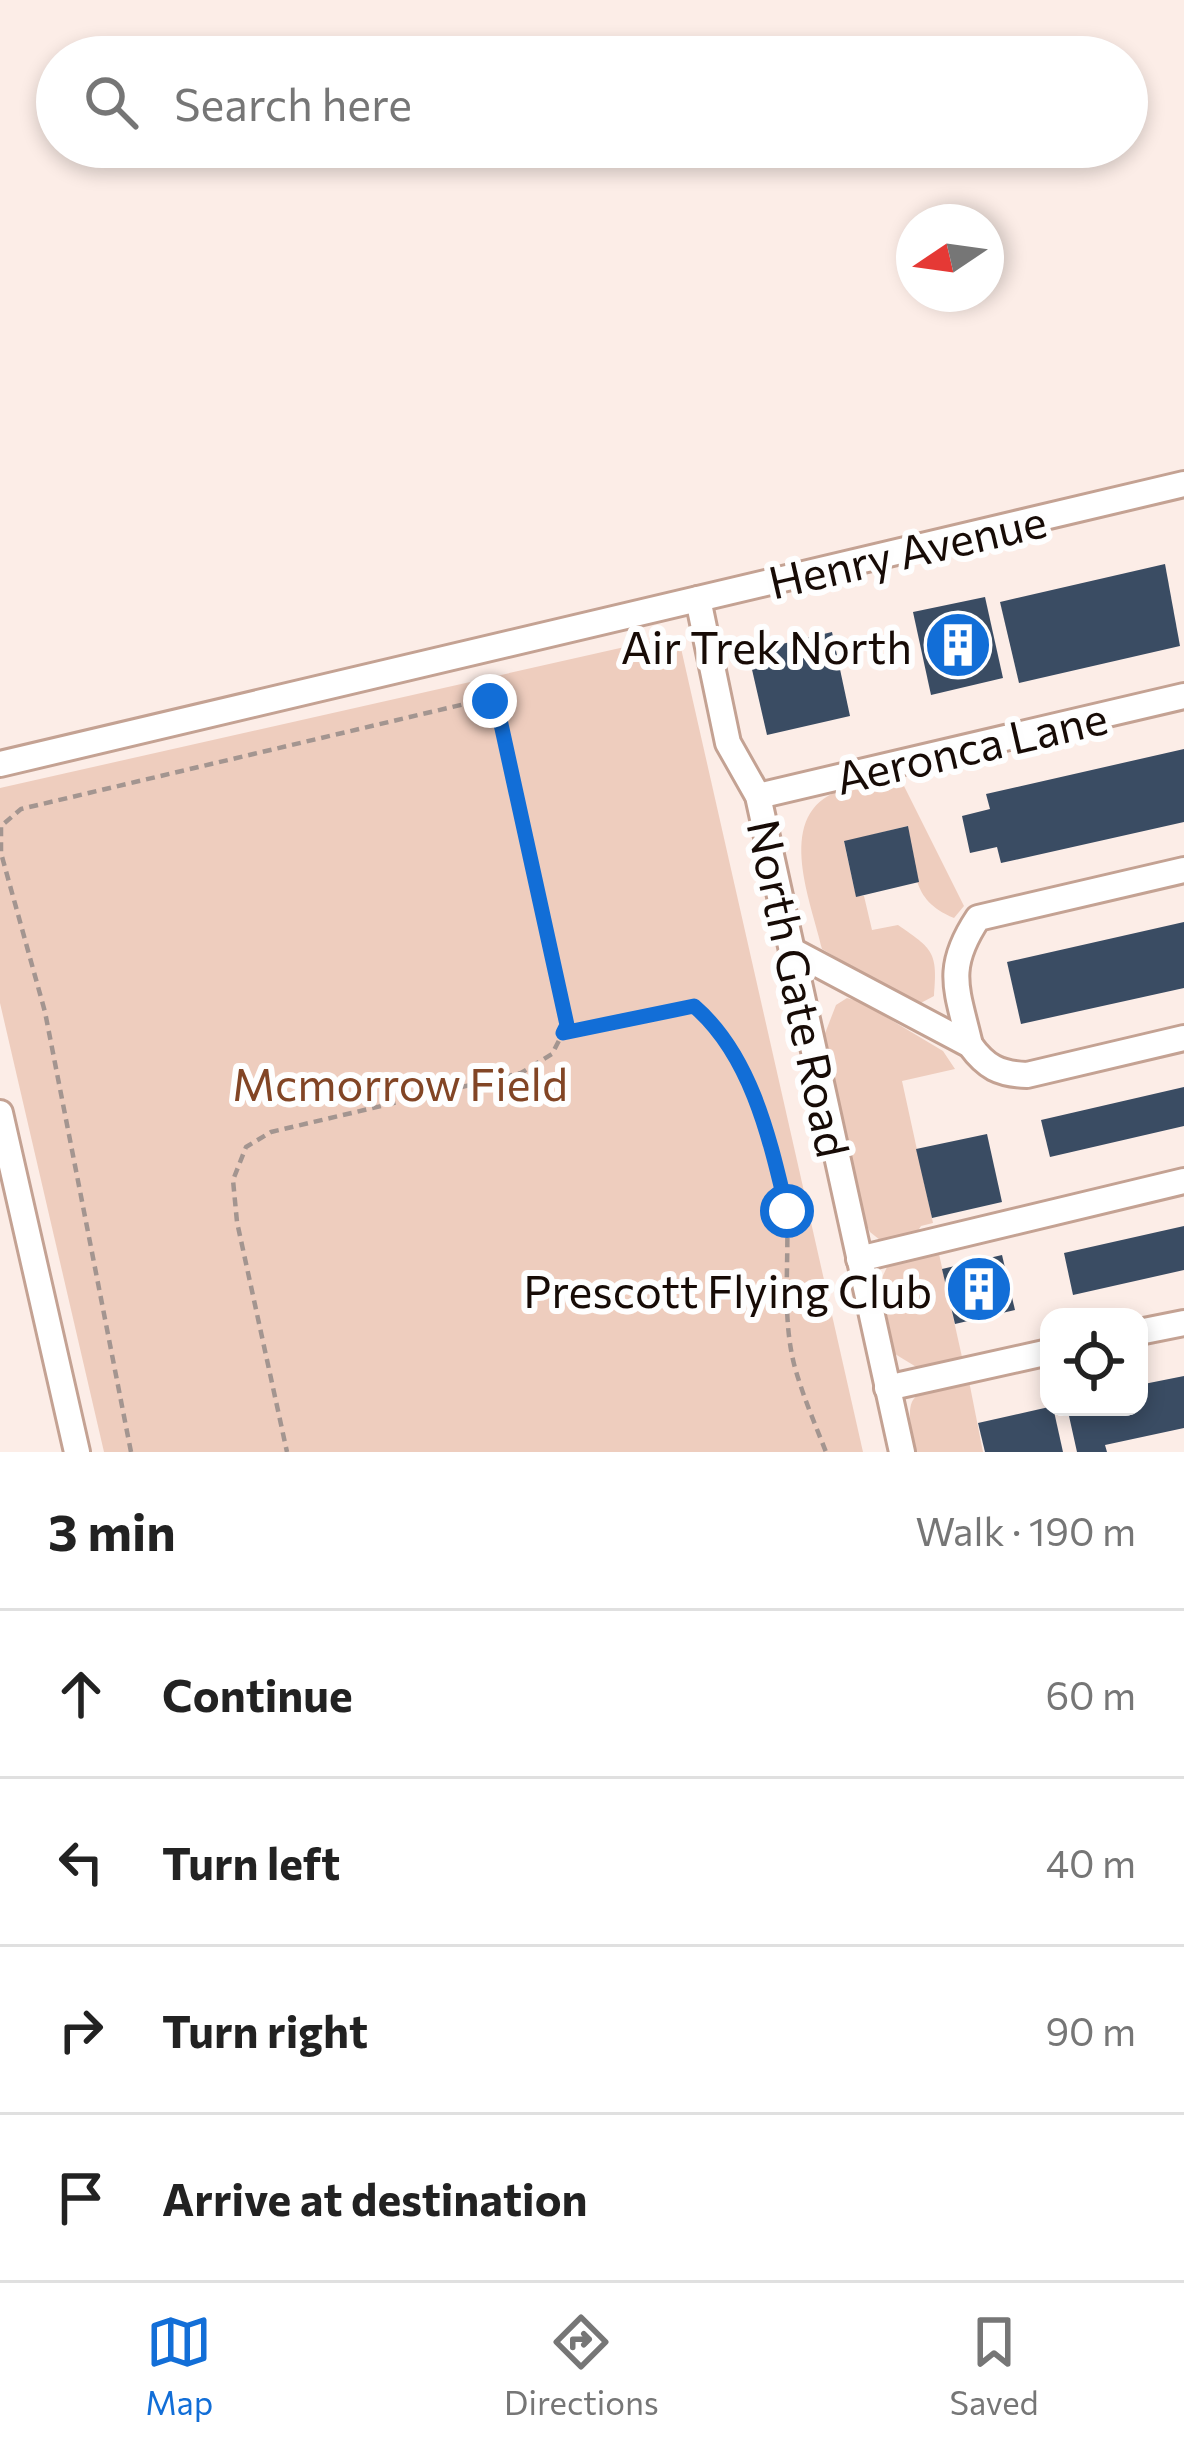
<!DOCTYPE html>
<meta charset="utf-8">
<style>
:root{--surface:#fff;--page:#f2f2f2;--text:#222;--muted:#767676;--line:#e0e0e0;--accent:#126ed7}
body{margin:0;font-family:Commissioner,sans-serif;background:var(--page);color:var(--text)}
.controls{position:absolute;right:36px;bottom:36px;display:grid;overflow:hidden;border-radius:24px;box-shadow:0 6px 18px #0003}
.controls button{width:108px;height:108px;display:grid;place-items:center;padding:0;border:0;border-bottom:3px solid var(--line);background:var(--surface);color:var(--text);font:60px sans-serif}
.compass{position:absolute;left:896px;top:204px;width:108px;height:108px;border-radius:50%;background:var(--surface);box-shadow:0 6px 18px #0003;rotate:257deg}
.stop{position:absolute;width:36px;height:36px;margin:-27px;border:9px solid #126ed7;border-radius:50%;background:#fff}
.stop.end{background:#126ed7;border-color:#fff;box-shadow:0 3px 12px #0008}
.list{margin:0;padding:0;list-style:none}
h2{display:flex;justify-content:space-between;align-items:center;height:156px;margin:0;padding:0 48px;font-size:51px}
h2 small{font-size:39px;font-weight:400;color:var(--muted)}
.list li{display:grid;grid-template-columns:78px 1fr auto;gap:36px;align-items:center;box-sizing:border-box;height:168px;padding:0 48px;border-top:3px solid var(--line)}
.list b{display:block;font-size:45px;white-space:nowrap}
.list em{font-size:39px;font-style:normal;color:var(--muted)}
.icon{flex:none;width:66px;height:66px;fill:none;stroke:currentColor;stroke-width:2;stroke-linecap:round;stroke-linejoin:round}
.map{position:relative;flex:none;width:1184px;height:1452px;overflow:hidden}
.search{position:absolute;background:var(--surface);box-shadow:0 6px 18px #0003;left:36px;right:36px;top:36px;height:132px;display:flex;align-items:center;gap:30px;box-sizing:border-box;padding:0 42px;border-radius:66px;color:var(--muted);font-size:45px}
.sheet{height:828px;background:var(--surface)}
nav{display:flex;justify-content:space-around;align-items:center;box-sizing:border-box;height:168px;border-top:3px solid var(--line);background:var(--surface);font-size:33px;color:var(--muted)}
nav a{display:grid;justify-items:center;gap:6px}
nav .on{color:var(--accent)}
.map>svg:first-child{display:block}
</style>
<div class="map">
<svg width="1184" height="1452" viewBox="0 0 1184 1452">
<rect width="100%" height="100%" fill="#fcede7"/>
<g fill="#eecdbe">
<path d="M678,635l185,817h-759l-104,-449v-215z"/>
<path d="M900,778l64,128 -10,12c-45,-19 -37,-47 -47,-92l-63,16 12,54h8l8,34 26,-5c35,24 40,27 36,71l-17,9 -95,-56c-10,-45 -47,-130 12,-156 20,-9 45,-11 66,-15z"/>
<path d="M847,998l14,4 82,49 12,18 -53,12 31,142 -12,3 -6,9 -35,5 -10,-8 -6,-13 -40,-183 12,-31z"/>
<path d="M939,1254l23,103 -44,11 -23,-14 -15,-72 7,-15z"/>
<path d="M969,1381l14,71h-67c-14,-63 -6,-59 53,-71z"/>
</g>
<g fill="#3a4c63">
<path d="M1165,564l15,82 -161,37 -19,-81z"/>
<path d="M985,597l18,81 -72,17 -18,-83z"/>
<path d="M832,632l18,84 -83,19 -19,-83z"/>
<path d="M1184,749v73l-183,41 -4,-16 -27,6 -8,-37 28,-7 -4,-15z"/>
<path d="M908,826l11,56 -63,15 -12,-56z"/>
<path d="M1184,922v66l-163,36 -14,-62z"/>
<path d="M1184,1087v39l-134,31 -9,-37z"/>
<path d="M987,1134l15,68 -70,16 -16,-69z"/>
<path d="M1184,1226v44l-111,25 -9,-42z"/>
<path d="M1002,1255l13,55 -60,14 -13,-55z"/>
<path d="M1184,1376v52l-79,17 2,7h-30l-10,-45h72v-22z"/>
<path d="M1049,1407h4l10,45h-78l-7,-29z"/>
</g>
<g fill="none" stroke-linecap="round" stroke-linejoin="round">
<g stroke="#c4a293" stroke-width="30">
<g id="minor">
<path d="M698,599l30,144 30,53 144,656"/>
<path d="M0,764l1184,-280"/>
<path d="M758,796l426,-100"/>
<path d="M793,951l177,94c16,22 29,29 57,30l157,-37"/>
<path d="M970,1045c-13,-56 -26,-76 8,-127l206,-48"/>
<path d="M0,1113l77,339"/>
<path d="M859,1259l325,-78"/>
<path d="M1139,1332l45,-9"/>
<path d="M887,1388l162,-36"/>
</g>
</g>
<g stroke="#a39590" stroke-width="4.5" stroke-dasharray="9 6" stroke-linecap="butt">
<path d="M563,1033l131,-27c47,40 90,148 93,209 2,49 -5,101 7,149 8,30 21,60 32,88"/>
<path d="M131,1452l-86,-440 -44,-159v-27l20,-17 448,-106 21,-2 9,14 68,310 -15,29 -31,19 -250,59 -25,15 -13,33 4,42 50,230"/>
</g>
<use href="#minor" stroke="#fff" stroke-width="24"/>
</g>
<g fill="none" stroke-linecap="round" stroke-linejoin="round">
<path stroke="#126ed7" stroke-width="15" d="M490,701l9,14 68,310 -4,8 131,-27c58,50 76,134 93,205"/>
</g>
<defs>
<g id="building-disc" transform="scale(3.45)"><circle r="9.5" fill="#126ed7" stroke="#fefefe"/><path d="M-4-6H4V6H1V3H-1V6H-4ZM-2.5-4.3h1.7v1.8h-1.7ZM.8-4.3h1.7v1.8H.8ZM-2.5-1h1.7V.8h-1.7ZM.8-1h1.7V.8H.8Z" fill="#fff"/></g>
</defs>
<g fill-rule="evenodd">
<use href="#building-disc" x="958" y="645"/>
<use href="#building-disc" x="979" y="1289"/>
</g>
<g text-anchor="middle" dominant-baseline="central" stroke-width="12" stroke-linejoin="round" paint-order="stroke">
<g font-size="45" fill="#170b06" stroke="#fefefe">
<text transform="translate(907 550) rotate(-13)">Henry Avenue</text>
<text transform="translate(971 746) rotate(-13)">Aeronca Lane</text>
<text transform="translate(800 988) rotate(78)">North Gate Road</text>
</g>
<g font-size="45" fill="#170b06" stroke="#fefefe" text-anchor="end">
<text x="912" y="645">Air Trek North</text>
<text x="932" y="1289">Prescott Flying Club</text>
</g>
<g font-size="45" fill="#824525" stroke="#fefefe">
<text x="400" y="1082">Mcmorrow Field</text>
</g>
</g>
</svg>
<div class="controls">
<button><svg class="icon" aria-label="locate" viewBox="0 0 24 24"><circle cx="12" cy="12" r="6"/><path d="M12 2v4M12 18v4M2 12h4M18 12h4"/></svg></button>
</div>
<svg class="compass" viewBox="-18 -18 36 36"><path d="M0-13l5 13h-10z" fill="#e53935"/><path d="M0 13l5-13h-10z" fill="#767676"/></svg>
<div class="stop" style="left:787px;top:1211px"></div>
<div class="stop end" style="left:490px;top:701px"></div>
<div class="search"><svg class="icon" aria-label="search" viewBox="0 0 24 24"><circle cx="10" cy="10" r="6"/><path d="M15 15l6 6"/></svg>Search here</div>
</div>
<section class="sheet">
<h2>3 min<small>Walk · 190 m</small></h2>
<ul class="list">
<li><svg class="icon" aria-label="ahead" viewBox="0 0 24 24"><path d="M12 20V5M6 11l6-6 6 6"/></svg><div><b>Continue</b></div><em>60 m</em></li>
<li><svg class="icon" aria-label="left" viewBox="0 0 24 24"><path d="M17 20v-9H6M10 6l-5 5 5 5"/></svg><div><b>Turn left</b></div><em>40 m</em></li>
<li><svg class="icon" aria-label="right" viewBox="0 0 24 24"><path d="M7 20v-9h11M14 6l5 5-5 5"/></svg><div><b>Turn right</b></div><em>90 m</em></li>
<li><svg class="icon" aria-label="arrive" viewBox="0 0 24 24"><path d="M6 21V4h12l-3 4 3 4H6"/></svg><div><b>Arrive at destination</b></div></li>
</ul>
</section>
<nav>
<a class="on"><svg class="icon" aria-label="map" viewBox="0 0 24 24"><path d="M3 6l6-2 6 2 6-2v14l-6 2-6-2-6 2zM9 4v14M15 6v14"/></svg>Map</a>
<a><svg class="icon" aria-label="directions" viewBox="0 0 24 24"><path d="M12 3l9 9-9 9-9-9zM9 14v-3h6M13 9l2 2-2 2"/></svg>Directions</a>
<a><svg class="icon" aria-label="saved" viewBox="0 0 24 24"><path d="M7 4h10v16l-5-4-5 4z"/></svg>Saved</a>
</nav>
